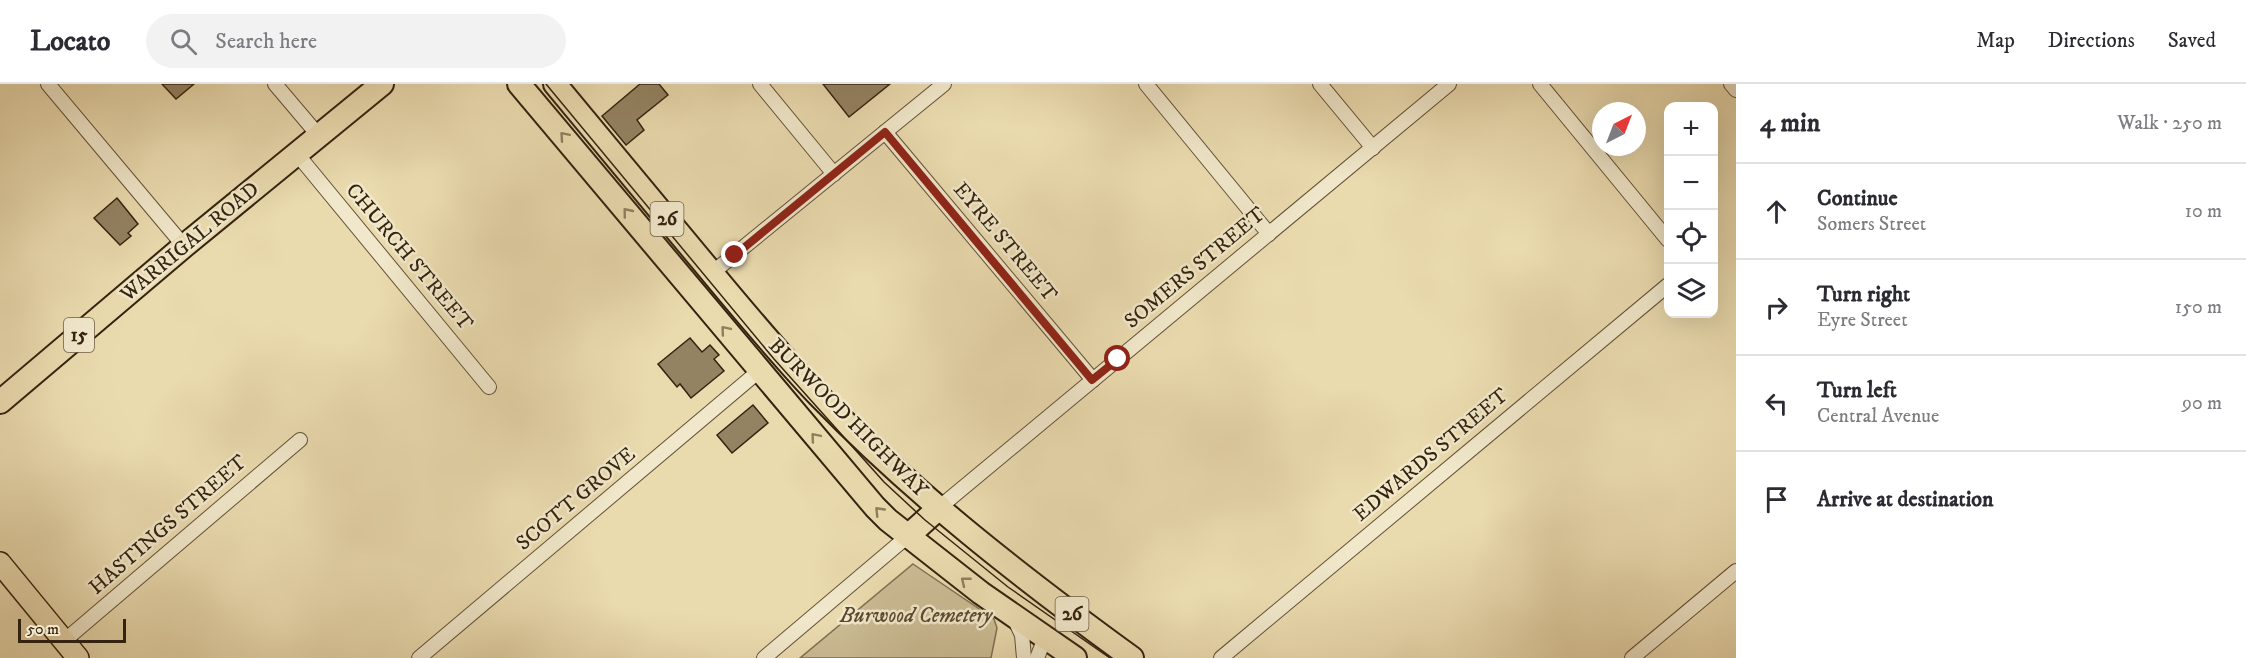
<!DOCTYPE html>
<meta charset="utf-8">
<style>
:root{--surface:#fff;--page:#f2f2f3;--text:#2b2b33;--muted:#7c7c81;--line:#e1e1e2}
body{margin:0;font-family:"IM FELL DW Pica",serif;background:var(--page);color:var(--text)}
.controls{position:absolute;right:18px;top:18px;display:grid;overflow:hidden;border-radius:12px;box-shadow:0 6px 24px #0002}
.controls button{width:54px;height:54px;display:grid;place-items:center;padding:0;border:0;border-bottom:2px solid var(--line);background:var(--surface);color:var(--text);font:30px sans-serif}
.compass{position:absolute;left:1592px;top:18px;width:54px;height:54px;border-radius:50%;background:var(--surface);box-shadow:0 6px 24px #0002;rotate:42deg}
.scale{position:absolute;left:18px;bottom:15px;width:108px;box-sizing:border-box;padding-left:6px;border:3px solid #34230f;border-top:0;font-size:16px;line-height:21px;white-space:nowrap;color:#34230f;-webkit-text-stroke:4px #f1e8cb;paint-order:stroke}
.stop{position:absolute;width:18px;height:18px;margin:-14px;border:4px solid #8f2418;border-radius:50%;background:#fff}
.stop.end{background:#8f2418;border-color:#fff;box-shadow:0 2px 6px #0008}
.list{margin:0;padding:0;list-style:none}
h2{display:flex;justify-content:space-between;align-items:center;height:78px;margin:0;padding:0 24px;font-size:26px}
h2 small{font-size:20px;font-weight:400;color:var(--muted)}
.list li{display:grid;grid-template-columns:39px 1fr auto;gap:18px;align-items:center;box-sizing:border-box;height:96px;padding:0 24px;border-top:2px solid var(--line)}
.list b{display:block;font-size:22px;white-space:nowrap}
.list p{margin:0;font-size:20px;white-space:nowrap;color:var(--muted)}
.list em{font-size:20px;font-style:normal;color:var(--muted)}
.icon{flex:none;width:33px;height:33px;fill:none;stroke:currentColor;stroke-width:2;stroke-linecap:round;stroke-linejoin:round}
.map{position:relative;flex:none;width:1736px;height:574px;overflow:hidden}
header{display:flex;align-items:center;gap:36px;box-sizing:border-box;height:84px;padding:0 30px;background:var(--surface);border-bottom:2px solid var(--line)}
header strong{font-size:28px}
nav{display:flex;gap:33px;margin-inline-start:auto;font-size:21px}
.search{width:420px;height:54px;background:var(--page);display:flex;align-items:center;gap:15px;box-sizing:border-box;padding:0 21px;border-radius:33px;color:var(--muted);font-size:22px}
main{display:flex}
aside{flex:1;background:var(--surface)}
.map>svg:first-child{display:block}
</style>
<header>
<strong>Locato</strong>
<div class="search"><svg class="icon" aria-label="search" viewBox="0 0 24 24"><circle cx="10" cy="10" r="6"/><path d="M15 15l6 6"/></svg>Search here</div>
<nav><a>Map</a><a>Directions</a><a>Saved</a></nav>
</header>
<main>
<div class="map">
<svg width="1736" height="574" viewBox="0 0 1736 574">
<rect width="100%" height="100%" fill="#eadbaf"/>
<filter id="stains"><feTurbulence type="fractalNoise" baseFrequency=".00333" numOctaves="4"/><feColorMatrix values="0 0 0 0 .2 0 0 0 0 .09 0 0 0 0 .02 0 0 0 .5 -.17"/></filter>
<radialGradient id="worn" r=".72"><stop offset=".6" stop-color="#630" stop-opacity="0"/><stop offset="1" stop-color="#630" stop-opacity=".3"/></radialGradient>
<path fill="#cbbc94" stroke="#807052" stroke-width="1.5" d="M913,480l81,55 3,9 -6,30h-191z"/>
<g fill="#938362" stroke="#34230f" stroke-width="1.5">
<path d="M162,0h32l-18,15z"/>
<path d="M640,0h19l9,11 -31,25 7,10 -18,15 -24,-29z"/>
<path d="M823,0h67l-41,33z"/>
<path d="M117,114l21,26 -10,9 3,3 -11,9 -26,-27z"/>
<path d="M690,254l12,14 8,-7 9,10 -5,4 10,12 -33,27 -11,-14 -3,3 -19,-23z"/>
<path d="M753,321l15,18 -36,30 -15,-18z"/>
</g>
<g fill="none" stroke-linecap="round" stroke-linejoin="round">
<g stroke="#625137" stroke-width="16">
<g id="minor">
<path d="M48,0l136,162"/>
<path d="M275,0l44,52"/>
<path d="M760,0l74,90"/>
<path d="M1146,0l123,150"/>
<path d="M1320,0l53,64"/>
<path d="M1540,0l128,156"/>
<path d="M1731,0l5,6"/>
<path d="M885,48l208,248"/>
<path d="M297,70l192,233"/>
<path d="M712,189l232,-189"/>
<path d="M940,423l509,-423"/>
<path d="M1015,536l7,15 2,23"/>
<path d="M64,557l236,-201"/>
<path d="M419,574l340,-287"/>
<path d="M764,574l144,-122"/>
<path d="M1037,574l8,-20"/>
<path d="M1221,574l447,-373"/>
<path d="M1632,574l104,-87"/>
</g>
</g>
<g stroke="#34230f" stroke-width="24">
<path id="primary" d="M0,479l78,95"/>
</g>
<g stroke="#34230f" stroke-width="26">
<g id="trunk">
<path d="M519,0l356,423 13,13 93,73 94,65"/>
<path d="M555,0c47,57 95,114 142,171 40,48 79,96 122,141 95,98 203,182 313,262"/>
<path d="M0,318l184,-156 198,-162"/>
<path d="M908,452l32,-29"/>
</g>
</g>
<use href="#minor" stroke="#f1e8cb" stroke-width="14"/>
<use href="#primary" stroke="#eadbaf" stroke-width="21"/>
<use href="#trunk" stroke="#eadbaf" stroke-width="22"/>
<path stroke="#34230f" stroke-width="1.5" d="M546,0l228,275 110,123 41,38 83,67 102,71"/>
</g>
<defs><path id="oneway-chevron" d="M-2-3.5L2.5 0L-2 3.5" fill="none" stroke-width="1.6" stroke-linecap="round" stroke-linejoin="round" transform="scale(1.5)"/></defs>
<g stroke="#8f7f5f">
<use href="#oneway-chevron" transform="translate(564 52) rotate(-131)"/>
<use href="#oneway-chevron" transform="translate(627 128) rotate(-129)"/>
<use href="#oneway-chevron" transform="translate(725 246) rotate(-130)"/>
<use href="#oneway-chevron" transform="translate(815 353) rotate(-130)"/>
<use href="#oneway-chevron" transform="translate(879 427) rotate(-134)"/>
<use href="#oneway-chevron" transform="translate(965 497) rotate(-141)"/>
</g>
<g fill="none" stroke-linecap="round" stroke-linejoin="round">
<path stroke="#8f2418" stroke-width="8" d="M735,171l150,-123 207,248 26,-21"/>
</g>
<g text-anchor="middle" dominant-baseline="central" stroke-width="5" stroke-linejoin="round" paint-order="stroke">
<g fill="#f1e8cb" stroke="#6d5e47" stroke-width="1.5">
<rect x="650.5" y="118" width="33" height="34" rx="4.5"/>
<rect x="64" y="234" width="30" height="34" rx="4.5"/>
<rect x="1055.5" y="513" width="33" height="34" rx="4.5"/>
</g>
<g font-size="20" font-weight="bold" fill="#34230f">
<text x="667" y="135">26</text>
<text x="79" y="251">15</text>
<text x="1072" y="530">26</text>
</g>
<g font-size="21" fill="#34230f" stroke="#f1e8cb">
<text transform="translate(190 158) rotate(-40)">WARRIGAL ROAD</text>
<text transform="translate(1005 158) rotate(50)">EYRE STREET</text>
<text transform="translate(409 173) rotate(50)">CHURCH STREET</text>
<text transform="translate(1195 184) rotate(-40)">SOMERS STREET</text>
<text transform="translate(848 334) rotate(45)">BURWOOD HIGHWAY</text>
<text transform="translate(1431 371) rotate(-40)">EDWARDS STREET</text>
<text transform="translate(576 415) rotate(-40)">SCOTT GROVE</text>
<text transform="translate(168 441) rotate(-41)">HASTINGS STREET</text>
</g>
<g font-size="21" font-style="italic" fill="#5a4930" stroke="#f1e8cb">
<text x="916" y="532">Burwood Cemetery</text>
</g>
</g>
<rect width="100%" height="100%" filter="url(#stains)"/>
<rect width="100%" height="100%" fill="url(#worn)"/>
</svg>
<div class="controls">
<button>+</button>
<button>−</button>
<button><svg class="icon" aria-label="locate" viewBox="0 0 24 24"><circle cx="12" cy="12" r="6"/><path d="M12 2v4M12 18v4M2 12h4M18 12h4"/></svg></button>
<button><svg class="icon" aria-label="layers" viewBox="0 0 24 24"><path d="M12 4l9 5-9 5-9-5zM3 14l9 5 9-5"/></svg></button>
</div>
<svg class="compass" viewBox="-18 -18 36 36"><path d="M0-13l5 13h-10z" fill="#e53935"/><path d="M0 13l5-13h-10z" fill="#7c7c81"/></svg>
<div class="scale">50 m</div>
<div class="stop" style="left:1118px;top:275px"></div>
<div class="stop end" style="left:735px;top:171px"></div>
</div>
<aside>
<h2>4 min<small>Walk · 250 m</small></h2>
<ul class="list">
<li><svg class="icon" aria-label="ahead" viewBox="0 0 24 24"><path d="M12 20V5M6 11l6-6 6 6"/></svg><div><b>Continue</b><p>Somers Street</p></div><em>10 m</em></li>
<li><svg class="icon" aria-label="right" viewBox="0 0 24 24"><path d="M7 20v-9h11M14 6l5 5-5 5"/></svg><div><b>Turn right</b><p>Eyre Street</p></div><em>150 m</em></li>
<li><svg class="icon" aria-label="left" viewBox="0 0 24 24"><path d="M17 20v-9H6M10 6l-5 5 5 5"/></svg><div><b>Turn left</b><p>Central Avenue</p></div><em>90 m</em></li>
<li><svg class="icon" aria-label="arrive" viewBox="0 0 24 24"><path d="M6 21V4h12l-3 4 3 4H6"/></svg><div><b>Arrive at destination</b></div></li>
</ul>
</aside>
</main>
